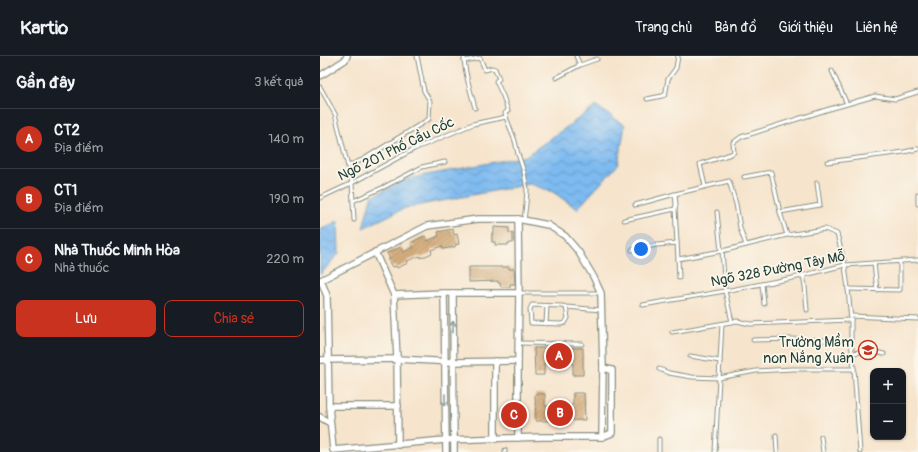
<!DOCTYPE html>
<html lang="vi">
<meta charset="utf-8">
<style>
:root{--surface:#171b24;--page:#242831;--text:#f1f3f6;--muted:#9ea1a6;--line:#363941;--accent:#c8321e}
body{margin:0;font-family:Pangolin,sans-serif;background:var(--page);color:var(--text)}
.controls{position:absolute;right:12px;bottom:12px;display:grid;overflow:hidden;border-radius:8px;box-shadow:0 1px 3px #0004}
.controls button{width:36px;height:36px;display:grid;place-items:center;padding:0;border:0;border-bottom:1px solid var(--line);background:var(--surface);color:var(--text);font:20px sans-serif}
.you{position:absolute;left:321px;top:193px;width:14px;height:14px;margin:-10px;border:3px solid #fff;border-radius:50%;background:#1a73e8;box-shadow:0 0 0 6px #1a73e833}
.badge{display:grid;place-items:center;width:26px;height:26px;border-radius:50%;background:var(--accent);color:#fff;font-size:13px;font-weight:700}
.pin{position:absolute;translate:-50% -50%;border:2px solid #fff;box-shadow:0 1px 4px #0006}
.list{margin:0;padding:0;list-style:none}
h2{display:flex;justify-content:space-between;align-items:center;height:52px;margin:0;padding:0 16px;font-size:17px}
h2 small{font-size:13px;font-weight:400;color:var(--muted)}
.list li{display:grid;grid-template-columns:26px 1fr auto;gap:12px;align-items:center;box-sizing:border-box;height:60px;padding:0 16px;border-top:1px solid var(--line)}
.list b{display:block;font-size:15px;white-space:nowrap}
.list p{margin:0;font-size:13px;white-space:nowrap;color:var(--muted)}
.list em{font-size:13px;font-style:normal;color:var(--muted)}
.actions{display:flex;gap:8px;padding:12px 16px}
.actions a{flex:1;padding:9px 0;border:1px solid var(--accent);border-radius:8px;text-align:center;font-size:14px;color:var(--accent)}
.actions .main{background:var(--accent);color:#fff}
.map{position:relative;flex:none;width:598px;height:396px;overflow:hidden}
header{display:flex;align-items:center;gap:24px;box-sizing:border-box;height:56px;padding:0 20px;background:var(--surface);border-bottom:1px solid var(--line)}
header strong{font-size:19px}
nav{display:flex;gap:22px;margin-inline-start:auto;font-size:14px}
main{display:flex}
aside{flex:1;background:var(--surface)}
.map>svg:first-child{display:block}
</style>
<header>
<strong>Kartio</strong>
<nav><a>Trang chủ</a><a>Bản đồ</a><a>Giới thiệu</a><a>Liên hệ</a></nav>
</header>
<main>
<aside>
<h2>Gần đây<small>3 kết quả</small></h2>
<ul class="list">
<li><span class="badge">A</span><div><b>CT2</b><p>Địa điểm</p></div><em>140 m</em></li>
<li><span class="badge">B</span><div><b>CT1</b><p>Địa điểm</p></div><em>190 m</em></li>
<li><span class="badge">C</span><div><b>Nhà Thuốc Minh Hòa</b><p>Nhà thuốc</p></div><em>220 m</em></li>
</ul>
<div class="actions"><a class="main">Lưu</a><a>Chia sẻ</a></div>
</aside>
<div class="map">
<svg width="598" height="396" viewBox="0 0 598 396">
<defs>
<pattern id="water-waves" width="16" height="10" patternUnits="userSpaceOnUse"><rect width="16" height="10" fill="#7dbaf0"/><path d="M0 5q4-4 8 0t8 0" fill="none" stroke="#6698c3"/></pattern>
<pattern id="building-hatch" width="6" height="6" patternUnits="userSpaceOnUse"><rect width="6" height="6" fill="#d5ae7e"/><path d="M-1 1l2-2M0 6l6-6M5 7l2-2" fill="none" stroke="#ac8f68"/></pattern>
</defs>
<rect width="100%" height="100%" fill="#fbf7ec"/>
<filter id="ink" filterUnits="userSpaceOnUse"><feTurbulence type="fractalNoise" baseFrequency=".025" numOctaves="2"/><feDisplacementMap in="SourceGraphic" scale="8" xChannelSelector="R" yChannelSelector="G"/><feConvolveMatrix kernelMatrix="1 2 1 2 8 2 1 2 1" color-interpolation-filters="sRGB"/></filter>
<filter id="wash" filterUnits="userSpaceOnUse"><feTurbulence type="fractalNoise" baseFrequency=".012" numOctaves="4" result="noise"/><feDisplacementMap in="SourceGraphic" scale="16" xChannelSelector="R" yChannelSelector="G"/><feGaussianBlur stdDeviation="0.9" result="paint"/><feColorMatrix in="noise" values="0 0 0 0 0 0 0 0 0 0 0 0 0 0 0 0 0 1.4 0 .05"/><feComposite in="paint" operator="in"/></filter>
<g filter="url(#wash)">
<rect width="100%" height="100%" fill="#f6e4cc"/>
<g fill="url(#water-waves)" stroke="#4e7c92">
<path d="M276,50l29,19 -7,40 -41,44 -24,-17 -23,-8 -125,24 -42,20 8,-31 35,-18 120,-23z"/>
<path d="M18,165l1,32 -19,22v-45z"/>
</g>
<g id="blocks">
<g fill="url(#building-hatch)">
<path d="M174,171l15,1v5h4v10h-5v2h-13v-3h-3v-9h2z"/>
<path d="M133,173l1,6 3,-1 2,10 -4,1v2l-12,2 -1,-3 -11,4 1,3 -11,5 -1,-2 -13,5 1,2 -11,5 -1,-2 -4,1 -4,-7 2,-1 -3,-6 14,-6 3,5 10,-5 -3,-4 9,-5 5,-2 3,5 11,-5 -1,-4z"/>
<path d="M149,211h40v2h5l1,15h-5v3h-9l-1,-4h-2v-2l-29,1z"/>
<path d="M214,292h49v27h-10v-12h-29v12h-9z"/>
<path d="M253,337h11l1,27 -49,1 -1,-27h10v12l28,-1z"/>
</g>
</g>
</g>
<g filter="url(#ink)">
<use href="#blocks" fill-opacity="0" stroke="#8a9080" stroke-width="1"/>
<g fill="none" stroke-linecap="round" stroke-linejoin="round">
<g stroke="#8a9080" stroke-width="5">
<g id="service">
<path d="M144,0c0,16 7,36 11,52"/>
<path d="M256,0l4,9"/>
<path d="M144,5l16,-3 5,12 7,-2 3,1 4,10 -3,2 7,15 5,15 -3,2 1,4"/>
<path d="M512,15l15,33"/>
<path d="M236,22l24,-13 17,-6"/>
<path d="M0,31l15,27 17,69 2,37"/>
<path d="M327,43l15,-3 3,-1 1,-4 2,-12 8,-11 2,-12"/>
<path d="M186,61l9,24 3,13 6,18 3,18 -1,14 -2,16"/>
<path d="M507,106l77,-10 14,-3"/>
<path d="M28,110l16,-7 65,-40 1,-18 -6,-10 -7,-35"/>
<path d="M424,121l27,-5 9,40 7,23"/>
<path d="M385,130l-5,-22 31,-10 3,-2 -1,-9 8,-6 85,-27 49,-14 20,3 23,-7"/>
<path d="M355,138l1,11 -1,4 3,50 44,-8 65,-16 38,-6 12,5 8,31 3,24 3,31v21l3,28 6,83"/>
<path d="M598,138v10"/>
<path d="M0,142l32,-15 62,-34 59,-25 33,-7"/>
<path d="M33,145l31,-14 38,-20 23,-5"/>
<path d="M315,149l40,-11 54,-13 7,23 4,24 6,17"/>
<path d="M397,156l4,39"/>
<path d="M460,156l40,-7 -3,-22"/>
<path d="M304,164l51,-11"/>
<path d="M312,194l25,-5 20,-2"/>
<path d="M402,195l3,40 7,31"/>
<path d="M358,203l1,19"/>
<path d="M554,207l3,27"/>
<path d="M483,219l2,11 2,24"/>
<path d="M442,228l2,20"/>
<path d="M528,233l52,1v-28"/>
<path d="M199,237h82"/>
<path d="M323,249l82,-14 68,-13 52,-13 73,-5"/>
<path d="M246,251l2,11 -3,5 -4,1 -30,-1 -1,-14 2,-4 30,1 4,1 35,3"/>
<path d="M531,260l67,3"/>
<path d="M226,268l1,-18"/>
<path d="M352,276l65,-11 13,3 101,-4"/>
<path d="M433,284l36,-1 62,2"/>
<path d="M198,287l64,1"/>
<path d="M532,297l19,-2 13,3"/>
<path d="M370,300l30,5"/>
<path d="M339,313l10,4 23,4 27,1 37,-7 36,-2h62"/>
<path d="M456,379l1,17"/>
<path d="M501,381l2,15"/>
<path d="M339,383v13"/>
<path d="M185,394v2"/>
<path d="M395,396l7,-128"/>
</g>
</g>
<g stroke="#8a9080" stroke-width="8">
<g id="minor">
<path d="M0,20l25,-16 2,-4"/>
<path d="M55,196l19,43 3,64 1,86"/>
<path d="M1,224l6,16 2,110 4,44 112,-10 97,-3h60l10,-4v-63l-9,-2"/>
<path d="M0,226l1,-2 106,-54 51,-7h40l30,6 17,11 13,15 15,25 8,17 2,75 -1,69"/>
<path d="M124,237l2,159"/>
<path d="M133,237l1,159"/>
<path d="M74,239l50,-2h75l-1,-74"/>
<path d="M0,304l77,-1 56,3 65,-1"/>
<path d="M175,305v78"/>
<path d="M9,350h69"/>
<path d="M0,361l10,6"/>
<path d="M198,382v-77l1,-68"/>
</g>
</g>
<use href="#service" stroke="#fff" stroke-width="3"/>
<use href="#minor" stroke="#fff" stroke-width="5.5"/>
</g>
<defs><path id="oneway-shaft" d="M-6 0H5M1.5-3L5.5 0L1.5 3" fill="none" stroke-width="1.6" stroke-linecap="round" stroke-linejoin="round"/></defs>
<g stroke="#8f9e9a">
<use href="#oneway-shaft" transform="translate(133 271) rotate(-90)"/>
<use href="#oneway-shaft" transform="translate(125 344) rotate(90)"/>
</g>
</g>
<defs>
<g id="school-ring" transform="scale(1)"><circle r="9.5" fill="#fbf7ec" stroke="#c8321e" stroke-width="1.5"/><path d="M0-5L7-2L0 1L-7-2ZM-4 1L0 2.5L4 1V4Q0 6-4 4Z" fill="#c8321e"/></g>
</defs>
<g fill-rule="evenodd">
<use href="#school-ring" x="548" y="294"/>
</g>
<g text-anchor="middle" dominant-baseline="central" stroke-width="3.5" stroke-linejoin="round" paint-order="stroke">
<g font-size="14" fill="#1f3d34" stroke="#fbf7ec">
<text transform="translate(76 93) rotate(-26)">Ngõ 201 Phố Cầu Cốc</text>
<text transform="translate(458 213) rotate(-11)">Ngõ 328 Đường Tây Mỗ</text>
</g>
<g font-size="14" fill="#1f3d34" stroke="#fbf7ec" text-anchor="end">
<text x="534" y="286">Trường Mầm<tspan x="534" dy="16">non Nắng Xuân</tspan></text>
</g>
</g>
</svg>
<div class="controls">
<button>+</button>
<button>−</button>
</div>
<div class="you"></div>
<div class="pin badge" style="left:239px;top:300px">A</div>
<div class="pin badge" style="left:240px;top:357px">B</div>
<div class="pin badge" style="left:194px;top:359px">C</div>
</div>
</main>
